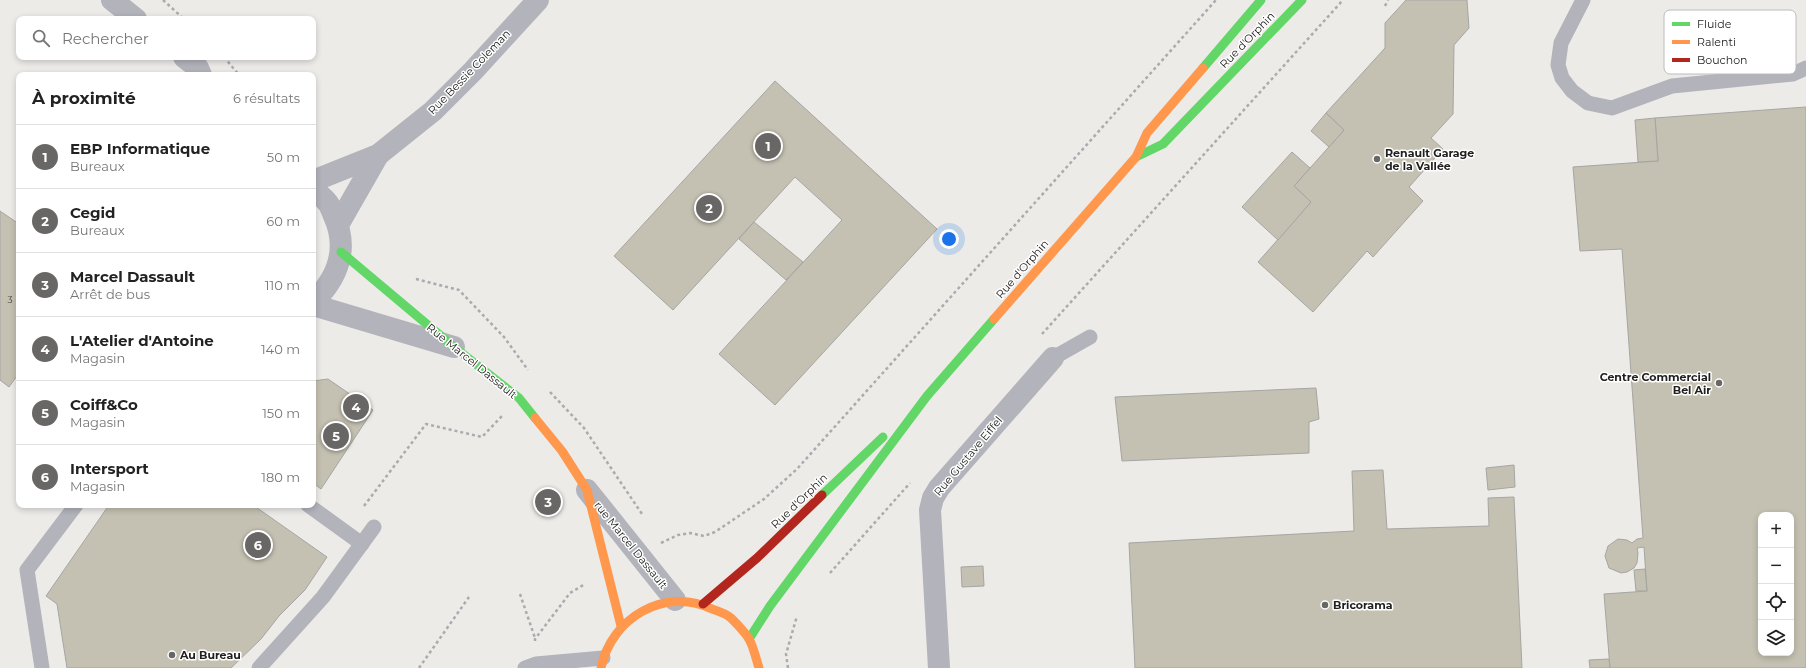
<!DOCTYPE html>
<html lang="fr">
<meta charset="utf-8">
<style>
:root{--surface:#fff;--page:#f6f6f6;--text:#222;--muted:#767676;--line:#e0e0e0;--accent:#686765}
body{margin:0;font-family:Montserrat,sans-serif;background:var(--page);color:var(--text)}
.controls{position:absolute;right:12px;bottom:12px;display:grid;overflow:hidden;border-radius:8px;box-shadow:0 2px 6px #0003}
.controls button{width:36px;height:36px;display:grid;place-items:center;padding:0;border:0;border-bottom:1px solid var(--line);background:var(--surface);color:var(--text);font:20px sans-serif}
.you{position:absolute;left:949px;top:239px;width:14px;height:14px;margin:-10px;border:3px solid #fff;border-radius:50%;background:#1a73e8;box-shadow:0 0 0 6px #1a73e833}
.badge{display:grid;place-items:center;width:26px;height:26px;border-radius:50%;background:var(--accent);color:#fff;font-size:13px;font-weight:700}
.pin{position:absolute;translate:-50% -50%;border:2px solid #fff;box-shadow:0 1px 4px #0006}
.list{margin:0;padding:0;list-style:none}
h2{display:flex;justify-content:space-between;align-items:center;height:52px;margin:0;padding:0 16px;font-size:17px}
h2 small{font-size:13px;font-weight:400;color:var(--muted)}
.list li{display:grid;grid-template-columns:26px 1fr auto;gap:12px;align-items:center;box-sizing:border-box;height:64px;padding:0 16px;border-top:1px solid var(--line)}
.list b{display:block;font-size:15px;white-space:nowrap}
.list p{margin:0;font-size:13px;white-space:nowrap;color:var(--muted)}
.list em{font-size:13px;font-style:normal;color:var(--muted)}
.icon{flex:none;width:22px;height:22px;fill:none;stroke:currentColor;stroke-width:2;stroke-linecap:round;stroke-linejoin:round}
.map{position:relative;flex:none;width:1806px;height:668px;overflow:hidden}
.search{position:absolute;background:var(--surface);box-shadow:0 2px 6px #0003;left:16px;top:16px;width:300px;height:44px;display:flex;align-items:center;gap:10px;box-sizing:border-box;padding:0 14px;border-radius:8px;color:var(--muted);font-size:15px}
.panel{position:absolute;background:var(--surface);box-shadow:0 2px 6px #0003;left:16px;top:72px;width:300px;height:436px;border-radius:8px}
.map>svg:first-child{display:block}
</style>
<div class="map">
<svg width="1806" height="668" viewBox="0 0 1806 668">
<rect width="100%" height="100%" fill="#ecebe8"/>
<g fill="#c4c1b2" stroke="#a5a5a3" fill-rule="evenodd">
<path d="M1406,0h61l2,28 -15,17 -1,69 -22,24 12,11 -34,38 14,14 -50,56 -6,-6 -54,61 -55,-50 53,-60 -17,-16 50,-56 -18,-17 59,-65v-25z"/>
<path d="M775,81l162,148 -162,176 -56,-51 123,-134 -47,-43 -122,133 -59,-54z"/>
<path d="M1806,107v561h-196l-6,-74 43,-3 -3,-44 -7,1 1,5 -1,10 -3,5 -7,4 -6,1 -12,-5 -4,-12 3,-10 10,-7 9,1 5,3 5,-4 6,-1 -21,-289 -42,2 -7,-84 85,-6 -3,-43zM1761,515h30v138h-30z"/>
<path d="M1326,113l18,17 -15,17 -18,-16z"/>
<path d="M1655,118l3,43 -20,1 -3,-42z"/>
<path d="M1292,152l18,16 -16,18 17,16 -33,38 -36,-33z"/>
<path d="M0,211l19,13v149l-10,14 -9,-7z"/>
<path d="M754,222l49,40 -17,18 -47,-41z"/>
<path d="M328,379l45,31 -52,79 -8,-6v-102z"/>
<path d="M1316,388l3,31 -10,3v31l-187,8 -7,-64z"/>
<path d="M1514,465l1,22 -27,3 -2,-22z"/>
<path d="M1383,470l4,59 102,-3 -1,-28 26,-1 8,171h-387l-6,-125 225,-12 -2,-60z"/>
<path d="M109,505h144l74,52 -22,33 -26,26 -18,23 -30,29h-164l-10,-64 -11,-8z"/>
<path d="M983,566l1,20 -22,1 -1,-20z"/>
<path d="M1645,569l2,22h-11l-2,-21z"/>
<path d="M1609,659l1,9h-20l-1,-8z"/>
</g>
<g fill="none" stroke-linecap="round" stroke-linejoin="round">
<g stroke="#abaaae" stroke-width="2.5" stroke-dasharray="3 3" stroke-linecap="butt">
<path d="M163,0l21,19"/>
<path d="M1385,6l3,-6"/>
<path d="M224,57l15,18"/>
<path d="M416,279l43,11 45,47 24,33"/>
<path d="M1042,334l301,-334"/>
<path d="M550,392l34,36 58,86"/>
<path d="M364,506l62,-82 56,13 20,-21"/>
<path d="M661,543l17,-8 12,-2 14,3 11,-4 49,-33 33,-30 419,-469"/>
<path d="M830,573l80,-90"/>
<path d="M520,594l15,44"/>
<path d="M535,641v-2l35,-46 15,-9"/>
<path d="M419,668l50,-71"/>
<path d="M788,668l-2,-14 11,-38"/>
</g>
<g stroke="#b2b3bb" stroke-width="15">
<path d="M1583,0l-22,43 -3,22 4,13 10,13 16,12 24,5 60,-22 121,-12 13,-6"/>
<path d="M1053,358l37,-21"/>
<path d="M308,505l54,39"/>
<path d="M42,668l-15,-98 49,-65"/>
<path d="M259,668l64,-71 51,-70"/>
<path d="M525,668l11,-4 67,-6"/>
</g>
<g stroke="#b2b3bb" stroke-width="22">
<path d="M112,0l24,19"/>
<path d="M184,57l14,11 3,7"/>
<path d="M313,181l65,-26 55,-44 40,-40 65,-71"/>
<path d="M313,189c4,4 10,8 14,13 3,3 5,9 7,14 15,33 4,62 -21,86"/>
<path d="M338,225l40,-70"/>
<path d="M313,305l141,42"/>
<path d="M587,490l88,110"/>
<path d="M939,668l-9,-158 3,-12 6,-10 114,-130"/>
</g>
<g stroke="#63d668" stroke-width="9">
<path d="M1203,68l58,-68"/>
<path d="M1136,157l27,-13 139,-144"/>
<path d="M341,252l113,95 65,51 16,20"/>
<path d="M822,495l61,-58"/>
<path d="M749,639l21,-33 157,-210 67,-77"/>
</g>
<g stroke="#ff974d" stroke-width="9">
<path d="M994,319l142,-162 11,-24 56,-65"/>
<path d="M535,418l27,33 25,39 34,136"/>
<path d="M601,668c10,-50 64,-82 111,-59 6,2 15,5 19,9 6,6 14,14 18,21 5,9 7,20 10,29"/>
</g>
<path stroke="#b3261e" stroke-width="9" d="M703,604l54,-46 65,-63"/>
</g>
<g fill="#686765" stroke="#fff" stroke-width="1.5">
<circle cx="1377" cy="159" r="4"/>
<circle cx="1719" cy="383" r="4"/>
<circle cx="1325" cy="605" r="4"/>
<circle cx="172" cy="655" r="4"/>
</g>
<g text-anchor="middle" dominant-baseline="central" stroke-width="3" stroke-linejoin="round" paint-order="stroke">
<g font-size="9" fill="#4a4844">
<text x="10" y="299">3</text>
</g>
<g font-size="11" fill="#21201f" stroke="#fff">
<text transform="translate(1247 40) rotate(-46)">Rue d'Orphin</text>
<text transform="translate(469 72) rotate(-46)">Rue Bessie Coleman</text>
<text transform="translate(1022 269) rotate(-49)">Rue d'Orphin</text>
<text transform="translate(472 361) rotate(39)">Rue Marcel Dassault</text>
<text transform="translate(968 456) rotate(-50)">Rue Gustave Eiffel</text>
<text transform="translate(799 501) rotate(-44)">Rue d'Orphin</text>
<text transform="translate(631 545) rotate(51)">rue Marcel Dassault</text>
</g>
<g font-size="11" font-weight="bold" fill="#21201f" stroke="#fff" text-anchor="start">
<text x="1385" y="153">Renault Garage<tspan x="1385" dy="13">de la Vallée</tspan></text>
<text x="1711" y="377" text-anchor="end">Centre Commercial<tspan x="1711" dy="13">Bel Air</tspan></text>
<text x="1333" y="605">Bricorama</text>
<text x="180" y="655">Au Bureau</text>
</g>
</g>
<rect x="1664" y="10" width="132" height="64" rx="6" fill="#fff" stroke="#bcbcbc" stroke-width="1"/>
<rect x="1672" y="22" width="18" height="4" fill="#63d668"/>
<rect x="1672" y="40" width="18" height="4" fill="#ff974d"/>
<rect x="1672" y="58" width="18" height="4" fill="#b3261e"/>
<g font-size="11" fill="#21201f">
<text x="1697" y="28">Fluide</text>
<text x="1697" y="46">Ralenti</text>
<text x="1697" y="64">Bouchon</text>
</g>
</svg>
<div class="controls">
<button>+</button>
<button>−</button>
<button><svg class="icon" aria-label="locate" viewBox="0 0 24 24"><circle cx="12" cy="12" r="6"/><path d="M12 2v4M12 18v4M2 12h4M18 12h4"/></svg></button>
<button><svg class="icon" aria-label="layers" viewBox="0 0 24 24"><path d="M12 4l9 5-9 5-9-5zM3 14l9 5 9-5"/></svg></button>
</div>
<div class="you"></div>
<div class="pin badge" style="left:768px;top:146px">1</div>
<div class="pin badge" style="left:709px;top:208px">2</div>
<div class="pin badge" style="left:548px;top:502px">3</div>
<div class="pin badge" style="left:356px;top:407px">4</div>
<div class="pin badge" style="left:336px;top:436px">5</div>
<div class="pin badge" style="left:258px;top:545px">6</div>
<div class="search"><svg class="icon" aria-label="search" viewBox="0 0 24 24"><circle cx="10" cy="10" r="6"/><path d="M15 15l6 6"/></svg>Rechercher</div>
<section class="panel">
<h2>À proximité<small>6 résultats</small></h2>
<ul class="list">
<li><span class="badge">1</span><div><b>EBP Informatique</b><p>Bureaux</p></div><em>50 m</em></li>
<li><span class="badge">2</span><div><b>Cegid</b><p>Bureaux</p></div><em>60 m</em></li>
<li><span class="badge">3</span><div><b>Marcel Dassault</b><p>Arrêt de bus</p></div><em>110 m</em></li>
<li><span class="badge">4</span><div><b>L'Atelier d'Antoine</b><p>Magasin</p></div><em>140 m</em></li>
<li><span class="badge">5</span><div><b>Coiff&amp;Co</b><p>Magasin</p></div><em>150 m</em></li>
<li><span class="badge">6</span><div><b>Intersport</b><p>Magasin</p></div><em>180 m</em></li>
</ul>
</section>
</div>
